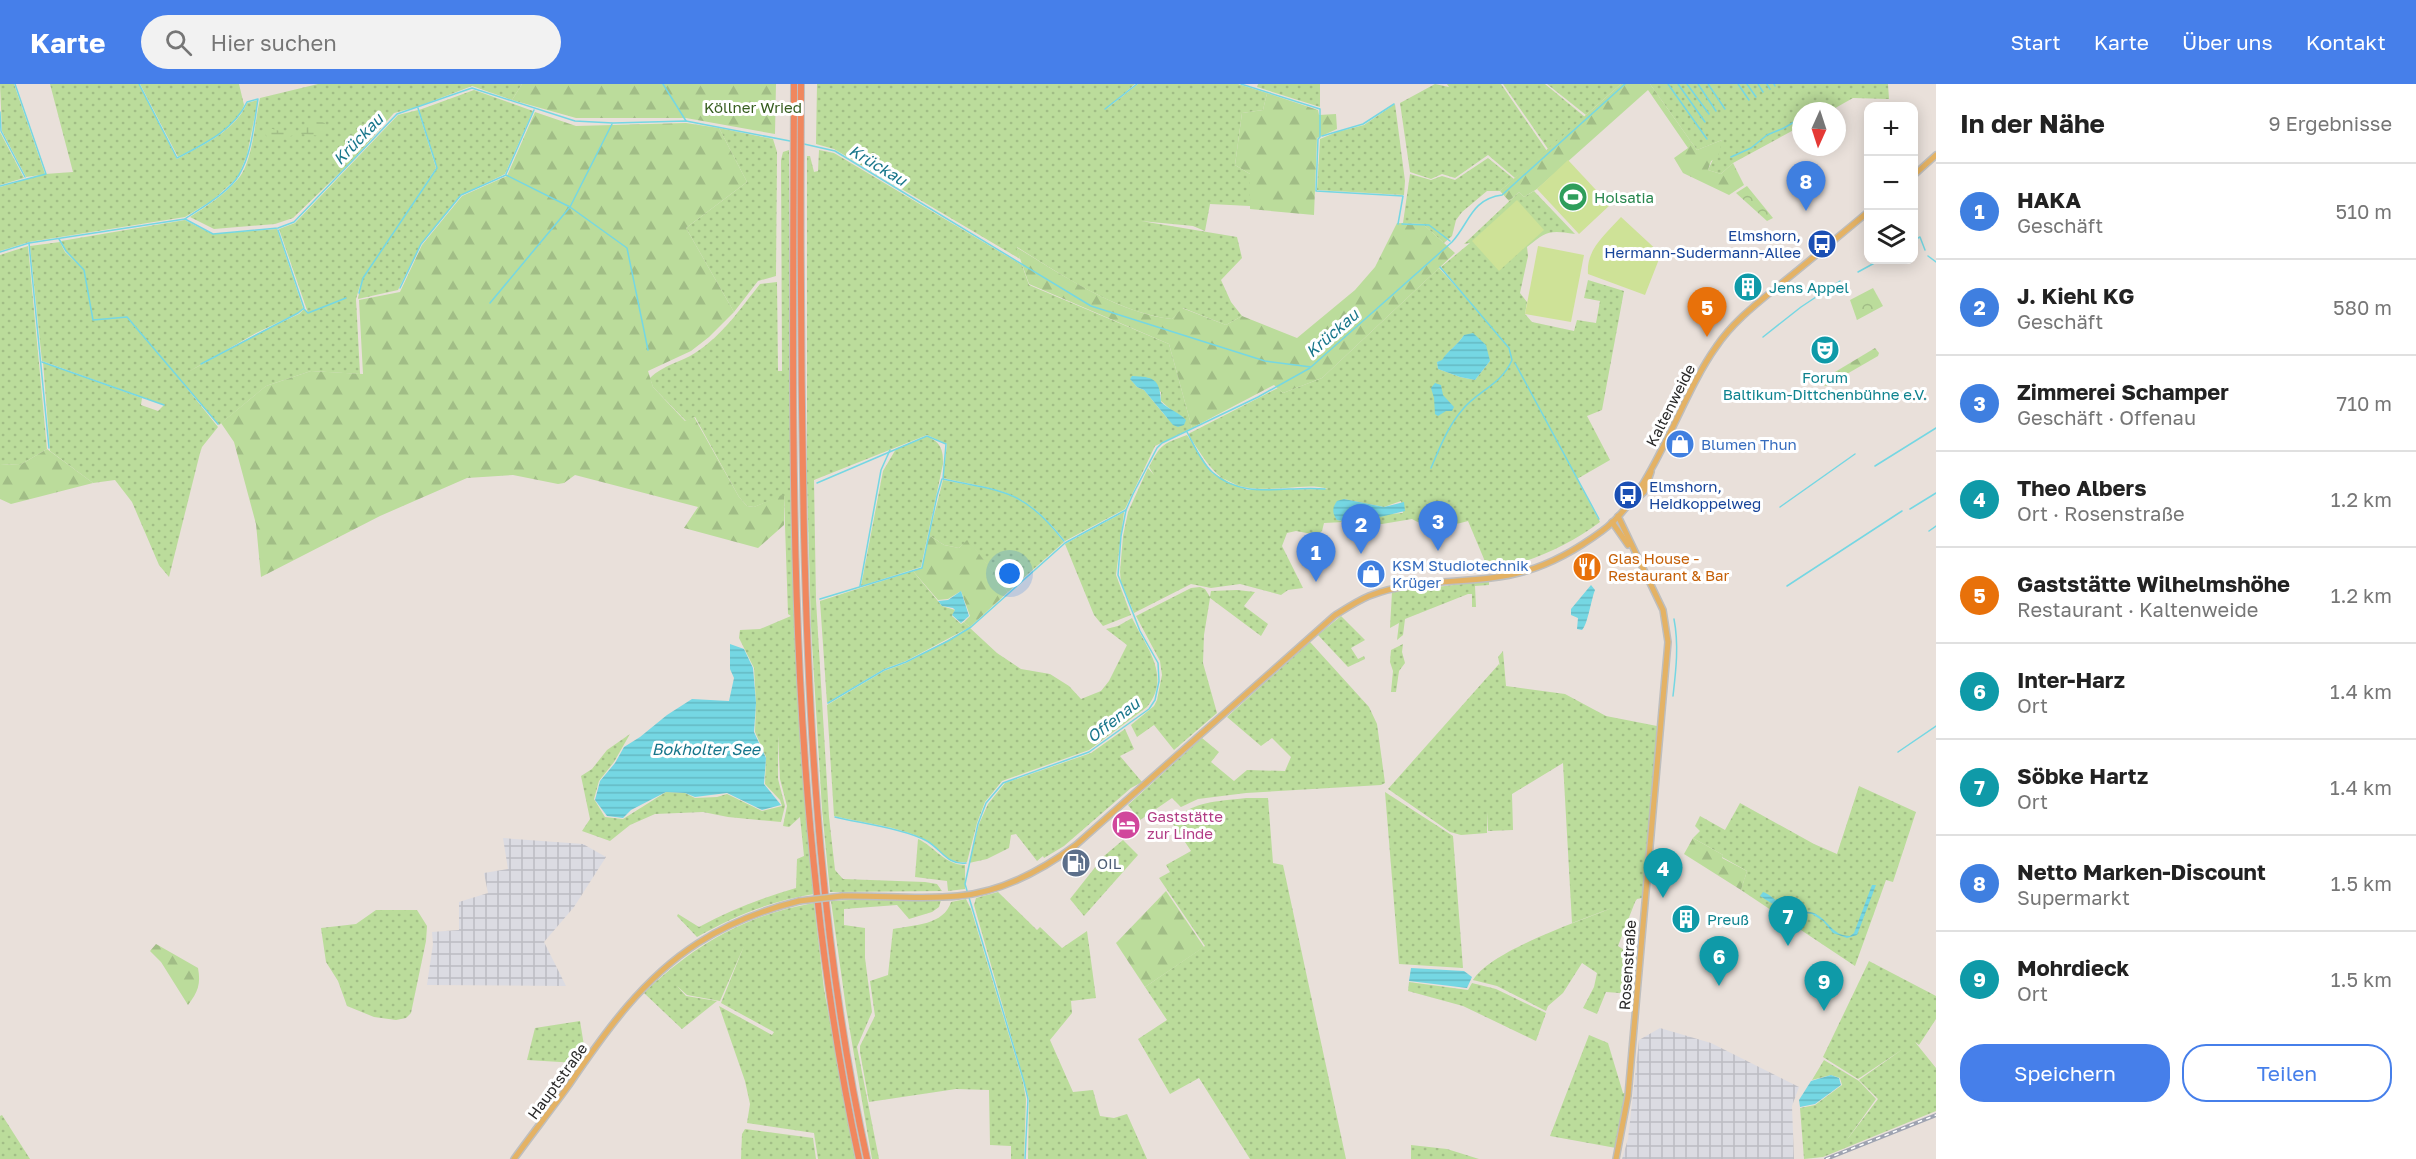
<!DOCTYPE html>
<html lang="de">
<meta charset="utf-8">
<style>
:root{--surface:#fff;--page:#f2f2f2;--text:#222;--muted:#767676;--line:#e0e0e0;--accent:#467fea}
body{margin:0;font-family:"Golos Text",sans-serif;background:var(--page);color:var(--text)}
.controls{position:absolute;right:18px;top:18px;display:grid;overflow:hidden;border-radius:12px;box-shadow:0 3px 15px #0003}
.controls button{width:54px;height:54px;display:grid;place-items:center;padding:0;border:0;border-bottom:2px solid var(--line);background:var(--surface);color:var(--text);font:30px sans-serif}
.compass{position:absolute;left:1792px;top:18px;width:54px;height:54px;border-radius:50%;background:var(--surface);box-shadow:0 3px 15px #0003;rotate:183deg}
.you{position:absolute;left:1010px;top:490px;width:21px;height:21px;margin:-15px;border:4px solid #fff;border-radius:50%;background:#1a73e8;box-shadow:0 0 0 9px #1a73e833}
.badge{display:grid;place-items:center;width:39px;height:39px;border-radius:50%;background:var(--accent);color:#fff;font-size:20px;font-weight:700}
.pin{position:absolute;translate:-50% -50px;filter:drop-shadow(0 2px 3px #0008)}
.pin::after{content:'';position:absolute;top:32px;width:21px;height:18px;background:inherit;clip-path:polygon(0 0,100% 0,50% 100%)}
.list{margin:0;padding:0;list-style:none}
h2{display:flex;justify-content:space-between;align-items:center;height:78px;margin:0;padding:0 24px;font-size:26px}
h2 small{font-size:20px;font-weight:400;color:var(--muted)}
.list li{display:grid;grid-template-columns:39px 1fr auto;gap:18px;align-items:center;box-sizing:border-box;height:96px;padding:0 24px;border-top:2px solid var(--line)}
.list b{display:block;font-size:22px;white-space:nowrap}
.list p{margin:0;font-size:20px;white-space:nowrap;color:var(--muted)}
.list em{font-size:20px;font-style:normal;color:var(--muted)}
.actions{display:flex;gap:12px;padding:18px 24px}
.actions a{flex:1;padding:14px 0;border:2px solid var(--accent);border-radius:24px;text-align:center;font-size:21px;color:var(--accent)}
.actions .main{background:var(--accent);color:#fff}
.icon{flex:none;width:33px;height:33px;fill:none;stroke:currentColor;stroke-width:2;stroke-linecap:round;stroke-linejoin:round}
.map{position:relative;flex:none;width:1936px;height:1075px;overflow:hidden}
header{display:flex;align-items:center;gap:36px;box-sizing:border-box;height:84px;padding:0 30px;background:var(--accent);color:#fff}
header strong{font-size:28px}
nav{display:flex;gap:33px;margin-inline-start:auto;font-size:21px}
.search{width:420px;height:54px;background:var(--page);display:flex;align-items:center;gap:15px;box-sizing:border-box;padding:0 21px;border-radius:33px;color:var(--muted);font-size:22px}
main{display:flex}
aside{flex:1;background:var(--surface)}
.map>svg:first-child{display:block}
</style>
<header>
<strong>Karte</strong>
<div class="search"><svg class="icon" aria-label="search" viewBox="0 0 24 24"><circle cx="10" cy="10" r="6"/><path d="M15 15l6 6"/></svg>Hier suchen</div>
<nav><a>Start</a><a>Karte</a><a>Über uns</a><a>Kontakt</a></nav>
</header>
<main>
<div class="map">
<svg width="1936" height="1075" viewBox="0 0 1936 1075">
<defs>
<pattern id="industrial-grid" width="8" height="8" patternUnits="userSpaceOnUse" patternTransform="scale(1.5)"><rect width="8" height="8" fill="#dbdbe2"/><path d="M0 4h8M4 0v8" fill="none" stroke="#bcbcc2"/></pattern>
<pattern id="grass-dots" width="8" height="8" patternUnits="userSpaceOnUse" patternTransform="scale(1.5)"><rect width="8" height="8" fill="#bbdc9b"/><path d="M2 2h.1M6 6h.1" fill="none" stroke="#a1bd86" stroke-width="1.8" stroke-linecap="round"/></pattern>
<pattern id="forest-firs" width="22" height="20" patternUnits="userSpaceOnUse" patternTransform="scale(1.5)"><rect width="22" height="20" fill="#bbdc9b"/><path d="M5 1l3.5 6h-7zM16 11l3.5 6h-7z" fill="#a1bd86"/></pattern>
<pattern id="wetland-marsh" width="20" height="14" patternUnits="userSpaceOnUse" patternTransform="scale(1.5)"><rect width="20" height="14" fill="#bbdc9b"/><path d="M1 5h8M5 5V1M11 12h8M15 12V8" fill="none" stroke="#a1bd86"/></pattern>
<pattern id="park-crowns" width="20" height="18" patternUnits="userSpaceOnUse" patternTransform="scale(1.5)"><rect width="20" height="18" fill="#bbdc9b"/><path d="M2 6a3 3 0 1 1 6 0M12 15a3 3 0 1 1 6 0" fill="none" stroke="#a1bd86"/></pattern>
<pattern id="water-rules" width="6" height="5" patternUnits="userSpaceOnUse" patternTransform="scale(1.5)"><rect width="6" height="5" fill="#75d7e3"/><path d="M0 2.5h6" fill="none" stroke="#65b9c3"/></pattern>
</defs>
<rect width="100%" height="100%" fill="#e9e0da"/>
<g fill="url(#industrial-grid)">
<path d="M503,754l80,6 23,13 -32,50 -30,35 22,44 -139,-1 6,-41 -1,-12 27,-2v-28l29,-9 -4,-20 24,-4z"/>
<path d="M1660,944l51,15 88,44 -7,19 2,53h-172l6,-20 11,-99z"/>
</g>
<g fill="url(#grass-dots)" fill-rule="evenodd">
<path d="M0,0h14l31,90 28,-2 -23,-88h89l38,75c25,-14 59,-28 70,-56l11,-3 -11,55 -9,22 -25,23 -28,17 -156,25 -29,9v-64l40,-12 -14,2 -24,-46z"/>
<path d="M140,0h99l5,21c-7,25 -45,41 -66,52z"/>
<path d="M318,0h204l-10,16 -40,-14 -55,21 -23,6 -42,48 -59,57 -18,6 -61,5 -24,-12c17,-11 34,-22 48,-38 15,-17 17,-59 22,-81z"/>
<path d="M817,0h318l-30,26 33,-26h100l29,9 -4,17 -21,3 -7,52 15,9v32l-40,-2 -5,27 -12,-5 -52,-5 96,16 5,21 -21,22 10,22 11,14 -16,9 -43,-17 -11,11c-54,-6 -109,-43 -155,-72l3,12 -186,-110 -18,-5z"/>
<path d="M1258,0h62v23l-63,-20z"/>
<path d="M1435,0l14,3 -2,-3h54l46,67 -32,27 -27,-23 -33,23 -13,-4 -11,5 -21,-7 -10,-69z"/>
<path d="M1503,0h42l40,33 -37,32z"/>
<path d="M1547,0h74l-35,31z"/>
<path d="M1650,0h238l1,15 -36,-1 -23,13h-29v15l-68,37 -12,11 -13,-4 14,-30 -25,10z"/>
<path d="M474,6l59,21 -28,63 -44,21 -40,49 -23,46 -40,9 3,-17 -5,17 4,75 -49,-3 -45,15 -47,39 -46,-54 45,56 -16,20 -2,6 -31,124 -10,-12 -27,-63 -17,-22 -22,3 -43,-32 -7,-89 99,36 -1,7 17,6 6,-6 -122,-44 -12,-115 30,-4 5,10 19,18 -18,-19 -5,-10 124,-21 27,14 65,-5 26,79 -5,5 -42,20 -68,39 69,-38 42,-20 5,-5 4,4 -29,-84 16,-6 103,-108 20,-5 18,58 -57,87 58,-87 -18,-58z"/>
<path d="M1395,20l10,77 -1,14 -87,-5 3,-51 17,-7 27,-7z"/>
<path d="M719,44l54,11 4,13 -1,124 -18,5 -24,31 -48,-84 61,-46z"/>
<path d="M0,48l24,46 -24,7z"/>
<path d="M789,66c1,248 -3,497 25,744 -43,7 -80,22 -117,43l-20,-21 1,-2 21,13c31,-17 63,-29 97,-39l1,-29 7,-3 -4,-39 -11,10 -6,-1 4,-20 -7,-27 -2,-44v44l7,27 -4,16 -53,-5 -25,-5 -48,2 -25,11 -20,16 -28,-10 8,-12 -9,-43 11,-7 15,-19 23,-16 -16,28 -15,19 -5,18 11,18 18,2 43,-27 19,1 10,5 22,-1 10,-3 35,17 20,-5 -2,-6 -15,-16 1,-27 -11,-25 1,-29 -2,-35 -15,-30 1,-8 20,-1 31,-13 -3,-2 -4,-119 -30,12 -7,-1 -8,-9 -44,-80 -9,4 -33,-34 -3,-9c13,-13 31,-16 45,-25 28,-18 45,-44 65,-69l17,-2 1,89h4l-1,-211 2,-8z"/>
<path d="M819,66l15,3 188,112 7,20 140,59 23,84 -37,18 -30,63 -60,32c-42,-52 -59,-49 -122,-63l4,-34 -20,-9 -113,45 2,120 13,217 6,53 8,9 82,3 12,2 5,7 -112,1 -8,-83 -11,-183 -4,-144v-326h3l4,16 4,-1zM1132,292l29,16v9l16,14 6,2 -16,1 -23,-28 -7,-3 -6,-7z"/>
<path d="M1488,74l26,21 -14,12h-13l-25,21 -6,8 -4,16 -8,7 -21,-19 -20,-1 7,-49 21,6 11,-4 13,4z"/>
<path d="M1534,107l41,43c-26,-4 -28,-3 -48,13l1,9 -8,37 7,9 -2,12 7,8 42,9 3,-11 19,3 4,-22 -16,-3 4,-18 36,11 -22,119 -15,6 23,44 -33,19 23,43c-34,25 -69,40 -111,49l-21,-50c-19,5 -38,9 -56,-2l-30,5 -31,-2 13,-3 6,-8 6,4 27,-2 -2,-12 -17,6 -40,-8 -7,21 7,2 -20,1 -2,8 -5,4 -21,-4 -9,2 -5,13 21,42 -15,2 -7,5 -41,-11 -29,4 -20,-4 -57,29 -13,-31 -1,-10 3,-36 5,-24 20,-44 6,7 -5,-8c12,-24 14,-23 38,-32l25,38 35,17 81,-1c-13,-4 -28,-2 -42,-1 -59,4 -68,-6 -98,-54l90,-46 5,5 39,-15 117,-110 31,34 -29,-35 29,-24 -6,1 55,-52 5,5zM1464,251l26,26 -15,19 -15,-3 -22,-8 -1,-7 5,-1c6,-11 15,-15 22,-26z"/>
<path d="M28,162l19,203 -27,16 -20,-1v-209z"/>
<path d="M927,352c14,7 16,13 16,28l-22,103 -60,19 22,-115 13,-22z"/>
<path d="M943,396c28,6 62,8 85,24 15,11 25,25 36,38l-56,50 -40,-52 -9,8 -15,-3 -15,-10z"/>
<path d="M1124,428l-8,63 15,40 -28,11 -9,-11 -29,-71z"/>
<path d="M913,487l29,35 13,4 -3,6 9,8 3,-2 6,5 -64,34 -22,8 -57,34 -7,-102z"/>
<path d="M1489,497v4l-14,1 1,21h-4v-13h-4l-63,25 -2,16 -6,5 2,-17 -9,5 2,-36z"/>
<path d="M1200,503l5,2 5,8 1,-6 26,-1 18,2 -11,14 24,18 -7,12 -51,-38 -6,37 -1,28 14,50 -43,37 -20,-25 -17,12 -6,-12 23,-19 3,-6 5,-25 -2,-14 -24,-45 55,-28z"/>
<path d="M1341,532l24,24 -14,8 7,11 6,-3 1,3 -17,8 -30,-32z"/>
<path d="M1132,534c14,29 40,58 15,89l-58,43 -87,31 -17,21 -8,21 -10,39c-23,2 -25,-14 -43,-23 -27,-13 -61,-16 -90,-23l-7,-111 57,-34 22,-8 64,-35 27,25 24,16 29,5 19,12 12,13 20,-8 8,-10 18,-36 -21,-16 12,-3z"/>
<path d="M1310,558l59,65 8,17 8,59 -4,2 -135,8 -48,6 -17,8 -9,-9 -32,22 -12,-15 74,-67 17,14 -8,10 23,19 13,-11 38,1 6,-14 -19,-19 -11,8 -34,-29z"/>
<path d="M1403,560l-1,8 3,11 -6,8 -3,21h-5l2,-21 -3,-9 1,-12z"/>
<path d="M1503,567l3,35 59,8 41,22 51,10 -4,69h-5l6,1 -12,102 -5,1 -2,3 -17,44 19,12 -3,36 -28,-2 -9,22 -14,-6 11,-21 3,-14 -15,-10 -19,30 -15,13 -2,5 -49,-25 -24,-6c18,-30 110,-60 144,-74l-45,17 -9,-160 -51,31 1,36 -25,1 -1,-19v21l-26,2 -11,-3 -62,-43 111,-125 1,2 -2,-9z"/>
<path d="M1125,645l9,20 -14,7 22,26 -11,6 -67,58 -20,12 -1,-2 -6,5 -21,-27 -5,1 -2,13 -22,11 -18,4 10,-39 9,-20 17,-21 86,-30z"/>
<path d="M1859,702l57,26 -23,70 -7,-2 -31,86 -114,-76 6,-19 -25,-14 1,-2 -30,-17 7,-7 -5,-5 5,-10 25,14 15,-27 74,41 23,10z"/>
<path d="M1385,708l68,44 10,132 -64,-4z"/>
<path d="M1246,714h22l5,65 10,2 63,294h-96l-51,-81 -29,16 -32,-55 29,-19 -22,-33 60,-41 -46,-68 11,-6 -4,-7 25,-14 -20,-30c27,-21 43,-19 75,-23z"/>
<path d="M918,755c17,8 27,26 47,26v24l-17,2 -1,-10 -32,-4z"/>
<path d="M1123,756l15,15 -54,61 -14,-17 34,-43z"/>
<path d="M998,808l39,38 3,-3 22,21 25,-17 9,67 -25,3 1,12 -22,27 23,52 20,-2 7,26 14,2 13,-4 20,45h-119l1,-60 -55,-194 2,-7z"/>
<path d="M887,814l54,2 -2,7 -7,5 -23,7 -12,-14 -53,4v16l21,3v30l7,54 -15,35 22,112h-7l-26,-151 -15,-107z"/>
<path d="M966,815l5,10 52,173 3,17 -2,60h-13v-13l-21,-1 -1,-55 -33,-1 -87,13 -9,-50v-6l15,-30 -5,-35 18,-6 5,-46c21,-4 51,-4 58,-27z"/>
<path d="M814,819l10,86 31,170h-37l-4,-26 -67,-10 3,-19 -5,-23 -26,-75 53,29 2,-3 -53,-29 23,-57 -24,55 -33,-6 -10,-9 9,10 31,5 -35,28 -38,-36c50,-48 101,-78 170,-90z"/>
<path d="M376,826h41l10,16 -1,15 -15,72 -5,5 -10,2 -22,-3 -27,-11 -9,-25 -12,-19 -5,-34 35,-4z"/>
<path d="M1869,877l67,35v23l-17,26 -4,-3 21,26v43l-113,46 -19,2 -4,-51 15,-3 27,-20 -2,-7 -9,-3 -19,5 12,-20 35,21 17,18 -30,42 32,-42 -19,-19 44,-31 -45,30 -35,-22z"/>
<path d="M1409,898l59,8 4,-7 24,6 50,24 -10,28 -73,-35 -55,-15z"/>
<path d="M580,937l5,31 -8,11 -50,-3 8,-32z"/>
<path d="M1589,951l19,8 15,50h2l-9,55 -66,-12z"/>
<path d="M2,1031l28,44h-30v-43z"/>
<path d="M745,1045l68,9 3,21h-75l1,-25z"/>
<path d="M1411,1061l36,4 32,10h-68z"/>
</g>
<g fill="url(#forest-firs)">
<path d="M522,0h254l-1,50 -89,-16h-110l-64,-18z"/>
<path d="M1621,0h29l47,66 25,-10 -4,17 -7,4 -3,9 13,4 12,-11 11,22 -15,10 -46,-22 -9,-15 14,-10 -40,-58 -111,99 -13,8 -5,-5 -10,9 -9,-10z"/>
<path d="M1267,9l51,17 1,5 17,-1 1,15 -20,9 -3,77 -64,-6v-35l-15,-9 7,-52 21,-3z"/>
<path d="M535,28l41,14 110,-3 33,5 28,54 -61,46 48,84 -25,25 -18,14 -43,20 5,16 32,34 9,-4 45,80 8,9 7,1 30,-13v31l-26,23 -74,-20 14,-21 -123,-32 -11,8 -6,1 -45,-9 -46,3 -87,38 -119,61 -5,-53 -22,-82 -13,-19 45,-37 45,-15 52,3 -4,-74 41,-8 22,-47 40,-49 45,-20z"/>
<path d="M1397,139l26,1 32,29 -133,125 -39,15 -9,-8 -82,43 -23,-84 -140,-60 -13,-37c45,27 103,67 156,72l10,-11 44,17 16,-9 55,22 58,-48 20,-23z"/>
<path d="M1875,264l4,5 -1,3 -52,30 -6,-2v-3z"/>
<path d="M47,365l46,34 -82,21 -11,-5v-35l20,1z"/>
<path d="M929,451l15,10 15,3 9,-9 40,53 -38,35 -6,-5 6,-6 -9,-25 -13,8 -10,1 -25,-29 9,-3z"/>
<path d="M1693,754l30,17 -1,3 25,13 -6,19 -57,-36z"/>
<path d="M1166,807l38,56 -59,40 -29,-44z"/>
<path d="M156,860l42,24c3,16 0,24 -10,37l-27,-43 -11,-11z"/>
</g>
<path fill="url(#wetland-marsh)" d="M314,36l11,3 -4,13 -20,-2 -32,6 -5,-8 2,-5c19,6 35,10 48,-7z"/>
<g fill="url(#park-crowns)">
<path d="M1747,102l26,32 -6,3 -31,-28z"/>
<path d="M1873,204l10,18 -26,14 -7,-20z"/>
</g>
<g fill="#cee297">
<path d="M1568,76l42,45 -31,29 -42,-45z"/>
<path d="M1517,116l27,30 -45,41 -27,-30z"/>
<path d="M1621,133l40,37 -16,41 -57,-21c-2,-25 17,-39 33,-57z"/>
<path d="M1538,162l46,9 -13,67 -46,-8z"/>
</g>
<g fill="url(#water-rules)">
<path d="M1473,249l13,12 4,16 -15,19 -15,-3 -22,-8 -1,-7 5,-2c6,-10 15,-14 22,-25z"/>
<path d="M1132,292c21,1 28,2 29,26 7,7 19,11 25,18l-2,5 -6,2 -5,-2 -29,-35 -7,-3 -7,-8z"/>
<path d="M1435,299l6,2 2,10 11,12 -2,4h-6l-8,5 -3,-2 -1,-16 -3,-10z"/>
<path d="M1344,415l40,8 20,-5 1,9 -25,6 -10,-6c-8,11 -20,12 -33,9 -5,-7 -5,-12 0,-19z"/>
<path d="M1591,501l4,5c-4,10 -7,34 -13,40l-5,-1 1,-11 -7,-3v-6z"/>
<path d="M961,507l8,25 -8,7 -9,-8 3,-5 -2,-2 -11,-2 -4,-5 10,-1z"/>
<path d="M730,560l14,5 9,19 3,35 -2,29 12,26 -2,26 17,21 -19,5 -35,-17 -32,4 -10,-4 -19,-1 -35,18 -8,8 -16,-2 -12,-16 5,-19 15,-18 9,-16 16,-10 27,-22 25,-16 37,2 5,-23 -4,-9z"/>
<path d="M1872,801h4l-19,50 -10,3 -14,-5 -10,-12 -11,-7 -28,-3 -24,-15 3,-4c11,4 16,14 28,18 7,3 16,0 23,3 15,7 18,23 36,23l4,-3z"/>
<path d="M1411,884l53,3 8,6 -5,11 -58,-7z"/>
<path d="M1831,991l8,3 2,7 -26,19 -15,3 -1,-7 12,-19z"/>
</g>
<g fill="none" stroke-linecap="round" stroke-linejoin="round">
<g stroke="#75d7e3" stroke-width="1.5">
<path d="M139,0l38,74c27,-14 57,-28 70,-56l11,-3c-4,25 -6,54 -19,76 -10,17 -38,33 -54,44"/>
<path d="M663,0l23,37"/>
<path d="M1241,0l79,25v28l-2,2 -2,52 87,5 -5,28"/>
<path d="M1668,0l39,55"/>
<path d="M1678,0l27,38"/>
<path d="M1687,0l22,30"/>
<path d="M1698,0l18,27"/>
<path d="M1708,0l17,25"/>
<path d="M1738,0l11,16"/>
<path d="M1747,0l9,13"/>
<path d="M1758,0l5,8"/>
<path d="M1767,0l3,5"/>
<path d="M1774,0l1,2"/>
<path d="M1105,25l32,-25"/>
<path d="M0,28l1,19 24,46"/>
<path d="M1322,52l41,-12 31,-20"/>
<path d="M804,60l31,7 256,155 174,55 46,6 141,-125c17,-18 19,-43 50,-47l123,-111"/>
<path d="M1731,73l20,-9 16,-13 17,-7 17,-10"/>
<path d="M506,90l28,-64"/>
<path d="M0,102l46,-12 -31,-90"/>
<path d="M1402,140l27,1 21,16"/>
<path d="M59,155l7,12 18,19 9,50 34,-3 91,107"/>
<path d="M1914,156l6,-3 5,13"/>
<path d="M29,159l20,205"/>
<path d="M0,168l29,-9 156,-24 28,15 65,-6 16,-6 103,-108 75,-26 103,33 38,2 73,-2 104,20"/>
<path d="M1928,172l8,6"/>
<path d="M1858,188l22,-12"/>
<path d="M400,204l21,-44 40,-49 45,-20 64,32 57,41 21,102"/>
<path d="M359,209l4,-15 74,-110 -19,-60"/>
<path d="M490,219l80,-96 42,-83"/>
<path d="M304,225l4,4 38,-15"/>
<path d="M1763,253l38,-30 39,-26"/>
<path d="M42,278l122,43"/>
<path d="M1515,279l84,156"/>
<path d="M201,280l97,-51 6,-5 -26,-78"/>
<path d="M1187,348c7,13 14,30 25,40 31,29 75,13 113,17"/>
<path d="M1875,382l61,-38"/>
<path d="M1431,384c9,-21 17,-42 32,-59 15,-18 39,-25 49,-49l-3,-12 -69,-81"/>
<path d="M817,399l110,-47 19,8 -3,35c61,13 80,10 121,62"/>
<path d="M1780,423l75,-53"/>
<path d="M1910,425l26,-16"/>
<path d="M1929,447l7,-5"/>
<path d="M860,502l21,-116 9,-20"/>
<path d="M1787,502l115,-75"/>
<path d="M820,515l102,-31 15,-72 5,-17"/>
<path d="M1673,612c3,-26 6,-51 1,-77"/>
<path d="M828,619l56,-33 22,-8 42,-21 23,-14 94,-84 61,-33"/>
<path d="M1898,668l38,-26"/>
<path d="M835,733c24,6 71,12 92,24 15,9 20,24 39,22"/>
<path d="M1025,1075l3,-60 -4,-17 -59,-198 13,-60 8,-21 17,-20 86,-31 60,-43 6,-9 4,-19 -1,-18 -18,-32 -22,-56 3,-39 5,-26 7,-16 24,-46 5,-5 96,-46 52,-29"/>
</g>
<g stroke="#bebebe" stroke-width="8">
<g id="major">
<path d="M1914,91l22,-20"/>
<path d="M1631,420l13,-12 7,-20"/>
<path d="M1612,438l16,23"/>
<path d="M842,812c38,-1 77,4 116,0 44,-4 83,-25 118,-51l258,-229c11,-7 23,-15 35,-20 50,-20 106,-10 157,-25 27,-8 53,-23 76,-40 52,-38 76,-131 114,-184 16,-24 39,-42 61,-60 31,-25 61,-50 91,-75"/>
<path d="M514,1075c18,-25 37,-49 55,-74 36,-53 74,-107 129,-142 31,-20 65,-33 101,-42"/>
<path d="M1616,1075l12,-63 40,-454 -5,-32 -45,-94"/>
</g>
</g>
<g stroke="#bebebe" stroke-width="8">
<g id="highway">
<path d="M794,0c-1,358 -11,723 65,1075"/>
<path d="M801,0c-1,150 0,300 3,450 5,209 18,420 63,625"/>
</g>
</g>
<use href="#major" stroke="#e4b264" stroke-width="5"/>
<use href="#highway" stroke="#f0875e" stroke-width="6"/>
<g stroke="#9ea3b1" stroke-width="4">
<path id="rail" d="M1826,1075l110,-44"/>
</g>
<use href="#rail" stroke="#fff" stroke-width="1.5" stroke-dasharray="4.5" stroke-linecap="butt"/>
<g stroke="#bebebe" stroke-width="8" stroke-linecap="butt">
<path id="major-bridge" d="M799,817l43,-5"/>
</g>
<use href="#major-bridge" stroke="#e4b264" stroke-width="5"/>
</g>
<defs>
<g id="stadium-disc" transform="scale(1.5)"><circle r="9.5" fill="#2e9e5b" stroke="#fff"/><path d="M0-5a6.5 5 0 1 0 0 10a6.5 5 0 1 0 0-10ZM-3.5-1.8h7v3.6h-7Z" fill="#fff"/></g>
<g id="bus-disc" transform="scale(1.5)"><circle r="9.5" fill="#1a4fb4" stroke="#fff"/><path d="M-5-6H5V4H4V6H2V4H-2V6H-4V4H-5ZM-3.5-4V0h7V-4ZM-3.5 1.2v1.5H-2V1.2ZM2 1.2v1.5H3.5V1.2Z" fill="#fff"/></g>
<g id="building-disc" transform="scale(1.5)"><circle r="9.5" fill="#0f9aa8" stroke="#fff"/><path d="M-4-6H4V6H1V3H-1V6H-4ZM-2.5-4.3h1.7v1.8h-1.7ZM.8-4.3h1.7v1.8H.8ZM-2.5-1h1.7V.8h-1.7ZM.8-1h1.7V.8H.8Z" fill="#fff"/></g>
<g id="theatre-disc" transform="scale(1.5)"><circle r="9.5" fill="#0f9aa8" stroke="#fff"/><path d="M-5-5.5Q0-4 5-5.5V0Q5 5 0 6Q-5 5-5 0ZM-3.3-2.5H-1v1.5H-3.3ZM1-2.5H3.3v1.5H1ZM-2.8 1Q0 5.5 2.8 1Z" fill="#fff"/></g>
<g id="shop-disc" transform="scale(1.5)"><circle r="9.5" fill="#3f7fe0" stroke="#fff"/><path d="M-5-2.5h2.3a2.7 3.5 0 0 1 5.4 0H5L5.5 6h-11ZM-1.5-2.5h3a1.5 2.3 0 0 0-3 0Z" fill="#fff"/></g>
<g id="restaurant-disc" transform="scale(1.5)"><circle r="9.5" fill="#e8710a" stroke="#fff"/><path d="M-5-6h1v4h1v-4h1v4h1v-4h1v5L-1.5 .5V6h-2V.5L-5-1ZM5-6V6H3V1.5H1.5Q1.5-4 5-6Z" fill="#fff"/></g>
<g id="hotel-disc" transform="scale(1.5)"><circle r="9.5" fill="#d1479c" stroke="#fff"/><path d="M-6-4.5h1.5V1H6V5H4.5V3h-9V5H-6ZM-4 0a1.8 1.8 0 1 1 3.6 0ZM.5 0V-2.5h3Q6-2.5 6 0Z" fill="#fff"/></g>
<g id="fuel-disc" transform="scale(1.5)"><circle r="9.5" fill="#5c6f8a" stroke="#fff"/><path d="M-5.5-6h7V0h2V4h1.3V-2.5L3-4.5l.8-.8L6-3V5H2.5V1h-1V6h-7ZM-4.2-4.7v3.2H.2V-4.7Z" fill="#fff"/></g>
</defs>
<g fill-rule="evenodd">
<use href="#stadium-disc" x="1573" y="113"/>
<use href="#bus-disc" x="1822" y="160"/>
<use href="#building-disc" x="1748" y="203"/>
<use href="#theatre-disc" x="1825" y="266"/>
<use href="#shop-disc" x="1680" y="360"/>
<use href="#bus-disc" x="1628" y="411"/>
<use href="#restaurant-disc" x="1587" y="483"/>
<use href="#shop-disc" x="1371" y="490"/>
<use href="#hotel-disc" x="1126" y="741"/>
<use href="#fuel-disc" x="1076" y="779"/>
<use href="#building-disc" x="1686" y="835"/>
</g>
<g text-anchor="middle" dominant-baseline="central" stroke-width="6" stroke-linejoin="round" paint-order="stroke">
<g font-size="15" fill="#365d1f" stroke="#fff">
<text x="753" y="23">Köllner Wried</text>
</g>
<g font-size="15" fill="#27864d" stroke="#fff" text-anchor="start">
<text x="1594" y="113">Holsatia</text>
</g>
<g font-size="15" fill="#164399" stroke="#fff" text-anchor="end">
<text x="1801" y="151">Elmshorn,<tspan x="1801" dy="17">Hermann-Sudermann-Allee</tspan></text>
<text x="1649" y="402" text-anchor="start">Elmshorn,<tspan x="1649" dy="17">Heidkoppelweg</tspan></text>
</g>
<g font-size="15" fill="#0d838f" stroke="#fff" text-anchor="start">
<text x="1769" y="203">Jens Appel</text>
<text x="1825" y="293" text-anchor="middle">Forum<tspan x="1825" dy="17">Baltikum-Dittchenbühne e.V.</tspan></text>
<text x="1707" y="835">Preuß</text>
</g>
<g font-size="15" fill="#282828" stroke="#fff">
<text transform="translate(1670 321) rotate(-63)">Kaltenweide</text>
<text transform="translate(1627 881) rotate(-86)">Rosenstraße</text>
<text transform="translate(557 997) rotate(-54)">Hauptstraße</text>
</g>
<g font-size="15" fill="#366cbe" stroke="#fff" text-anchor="start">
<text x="1701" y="360">Blumen Thun</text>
<text x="1392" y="481">KSM Studiotechnik<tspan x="1392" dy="17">Krüger</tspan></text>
</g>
<g font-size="15" fill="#c56008" stroke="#fff" text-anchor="start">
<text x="1608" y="474">Glas House -<tspan x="1608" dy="17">Restaurant &amp; Bar</tspan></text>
</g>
<g font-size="15" fill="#b23c85" stroke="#fff" text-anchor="start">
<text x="1147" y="732">Gaststätte<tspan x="1147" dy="17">zur Linde</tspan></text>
</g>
<g font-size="15" fill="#4e5e75" stroke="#fff" text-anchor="start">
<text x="1097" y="779">OIL</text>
</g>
<g font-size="16" font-style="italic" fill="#18768b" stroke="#fff">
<text transform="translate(358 55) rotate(-46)">Krückau</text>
<text transform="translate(878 81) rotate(31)">Krückau</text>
<text transform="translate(1332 249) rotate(-41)">Krückau</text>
<text transform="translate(1113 636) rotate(-38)">Offenau</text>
<text x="706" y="665">Bokholter See</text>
</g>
</g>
</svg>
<div class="controls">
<button>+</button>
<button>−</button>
<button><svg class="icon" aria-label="layers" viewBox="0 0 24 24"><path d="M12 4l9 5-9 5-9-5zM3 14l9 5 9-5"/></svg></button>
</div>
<svg class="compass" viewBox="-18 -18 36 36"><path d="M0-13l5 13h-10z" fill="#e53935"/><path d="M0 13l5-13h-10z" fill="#767676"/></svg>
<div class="you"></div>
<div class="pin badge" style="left:1316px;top:498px;background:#3f7fe0">1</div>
<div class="pin badge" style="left:1361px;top:470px;background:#3f7fe0">2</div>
<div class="pin badge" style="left:1438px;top:467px;background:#3f7fe0">3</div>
<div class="pin badge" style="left:1663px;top:814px;background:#0f9aa8">4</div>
<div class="pin badge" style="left:1707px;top:253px;background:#e8710a">5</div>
<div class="pin badge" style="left:1719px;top:902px;background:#0f9aa8">6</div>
<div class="pin badge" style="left:1788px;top:862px;background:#0f9aa8">7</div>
<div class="pin badge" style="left:1806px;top:127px;background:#3f7fe0">8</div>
<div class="pin badge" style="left:1824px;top:927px;background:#0f9aa8">9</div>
</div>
<aside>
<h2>In der Nähe<small>9 Ergebnisse</small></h2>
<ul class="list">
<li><span class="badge" style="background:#3f7fe0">1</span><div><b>HAKA</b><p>Geschäft</p></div><em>510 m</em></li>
<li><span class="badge" style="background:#3f7fe0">2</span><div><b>J. Kiehl KG</b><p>Geschäft</p></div><em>580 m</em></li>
<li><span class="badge" style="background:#3f7fe0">3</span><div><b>Zimmerei Schamper</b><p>Geschäft · Offenau</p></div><em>710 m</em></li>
<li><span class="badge" style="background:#0f9aa8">4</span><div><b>Theo Albers</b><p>Ort · Rosenstraße</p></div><em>1.2 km</em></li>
<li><span class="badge" style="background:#e8710a">5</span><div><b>Gaststätte Wilhelmshöhe</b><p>Restaurant · Kaltenweide</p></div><em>1.2 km</em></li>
<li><span class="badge" style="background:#0f9aa8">6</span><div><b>Inter-Harz</b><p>Ort</p></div><em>1.4 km</em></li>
<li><span class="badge" style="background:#0f9aa8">7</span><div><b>Söbke Hartz</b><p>Ort</p></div><em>1.4 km</em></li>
<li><span class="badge" style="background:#3f7fe0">8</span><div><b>Netto Marken-Discount</b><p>Supermarkt</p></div><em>1.5 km</em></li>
<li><span class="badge" style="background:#0f9aa8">9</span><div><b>Mohrdieck</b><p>Ort</p></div><em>1.5 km</em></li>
</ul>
<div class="actions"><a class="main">Speichern</a><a>Teilen</a></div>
</aside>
</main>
